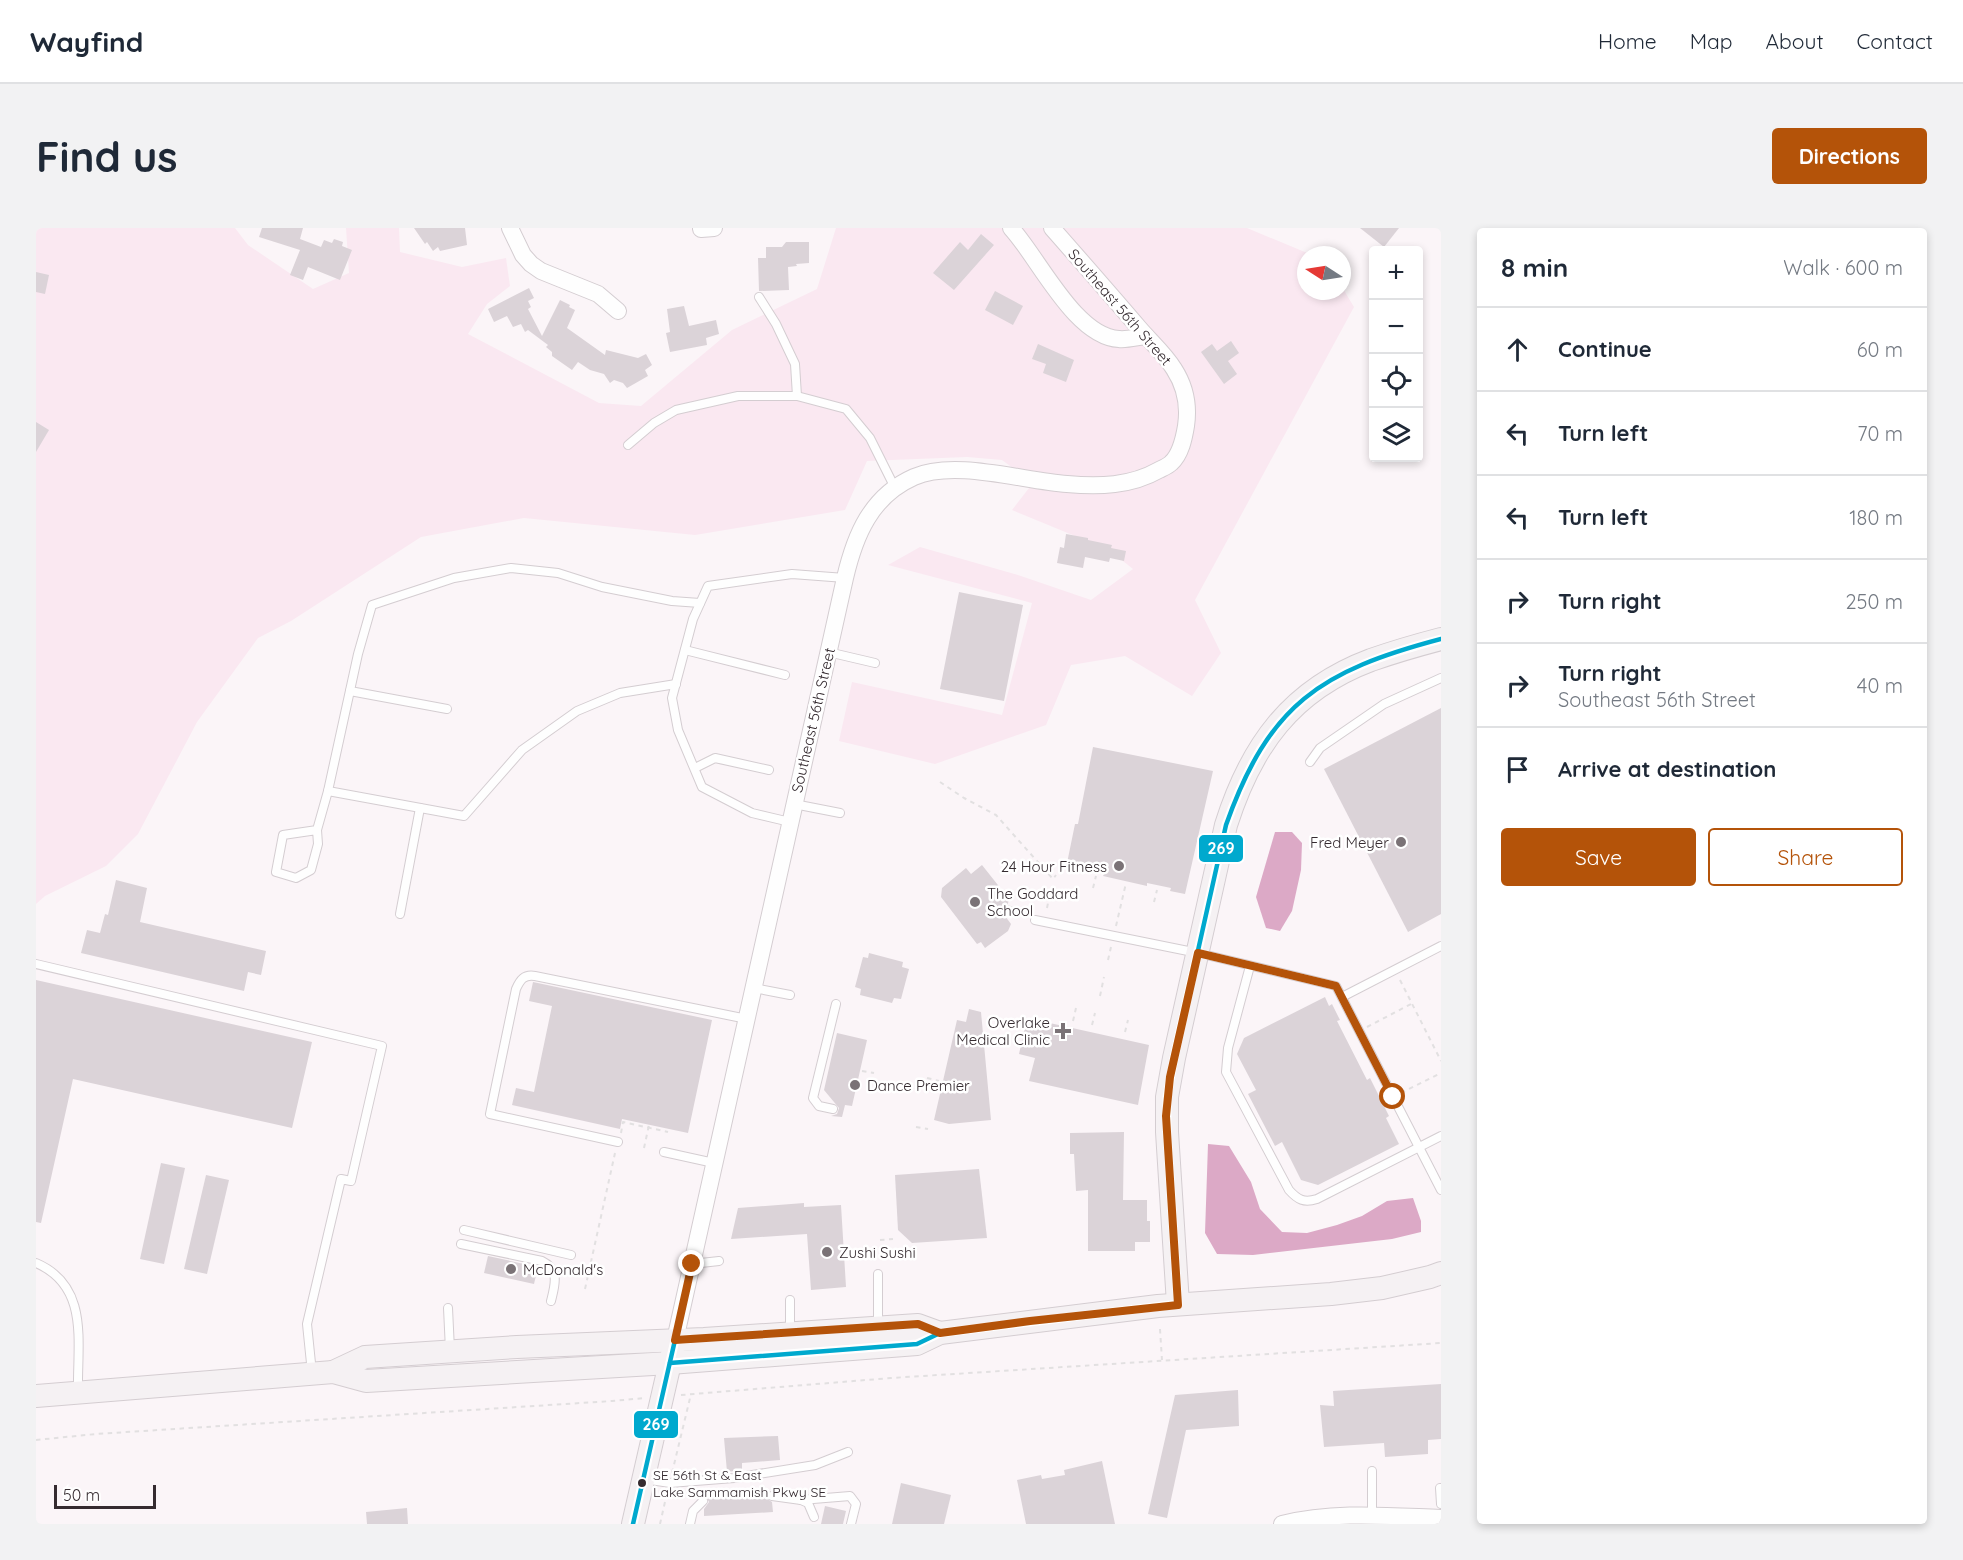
<!DOCTYPE html>
<meta charset="utf-8">
<style>
:root{--surface:#fff;--page:#f2f2f3;--text:#1f2937;--muted:#747a83;--line:#e0e1e3;--accent:#b45309}
body{margin:0;font-family:Quicksand,sans-serif;background:var(--page);color:var(--text)}
.controls{position:absolute;right:18px;top:18px;display:grid;overflow:hidden;border-radius:6px;box-shadow:0 3px 9px #0003}
.controls button{width:54px;height:54px;display:grid;place-items:center;padding:0;border:0;border-bottom:2px solid var(--line);background:var(--surface);color:var(--text);font:30px sans-serif}
.compass{position:absolute;left:1261px;top:18px;width:54px;height:54px;border-radius:50%;background:var(--surface);box-shadow:0 3px 9px #0003;rotate:282deg}
.scale{position:absolute;left:18px;bottom:15px;width:102px;box-sizing:border-box;padding-left:6px;border:3px solid #352b30;border-top:0;font-size:16px;line-height:21px;white-space:nowrap;color:#352b30;-webkit-text-stroke:4px #fff;paint-order:stroke}
.stop{position:absolute;width:18px;height:18px;margin:-14px;border:4px solid #b45309;border-radius:50%;background:#fff}
.stop.end{background:#b45309;border-color:#fff;box-shadow:0 2px 6px #0008}
.list{margin:0;padding:0;list-style:none}
h2{display:flex;justify-content:space-between;align-items:center;height:78px;margin:0;padding:0 24px;font-size:26px}
h2 small{font-size:20px;font-weight:400;color:var(--muted)}
.list li{display:grid;grid-template-columns:39px 1fr auto;gap:18px;align-items:center;box-sizing:border-box;height:84px;padding:0 24px;border-top:2px solid var(--line)}
.list b{display:block;font-size:22px;white-space:nowrap}
.list p{margin:0;font-size:20px;white-space:nowrap;color:var(--muted)}
.list em{font-size:20px;font-style:normal;color:var(--muted)}
.actions{display:flex;gap:12px;padding:18px 24px}
.actions a{flex:1;padding:14px 0;border:2px solid var(--accent);border-radius:6px;text-align:center;font-size:21px;color:var(--accent)}
.actions .main{background:var(--accent);color:#fff}
.icon{flex:none;width:33px;height:33px;fill:none;stroke:currentColor;stroke-width:2;stroke-linecap:round;stroke-linejoin:round}
.map{position:relative;flex:none;width:1405px;height:1296px;overflow:hidden;border-radius:6px}
header{display:flex;align-items:center;gap:36px;box-sizing:border-box;height:84px;padding:0 30px;background:var(--surface);border-bottom:2px solid var(--line)}
header strong{font-size:28px}
nav{display:flex;gap:33px;margin-inline-start:auto;font-size:21px}
.intro{display:flex;align-items:center;justify-content:space-between;box-sizing:border-box;height:144px;padding:0 36px}
h1{margin:0;font-size:42px}
.button{padding:15px 27px;border-radius:6px;background:var(--accent);color:#fff;font-size:21px;font-weight:700}
main{display:flex;gap:36px;padding:0 36px}
aside{flex:1;background:var(--surface);border-radius:6px;box-shadow:0 3px 9px #0003}
.map>svg:first-child{display:block}
</style>
<header>
<strong>Wayfind</strong>
<nav><a>Home</a><a>Map</a><a>About</a><a>Contact</a></nav>
</header>
<div class="intro"><h1>Find us</h1><a class="button">Directions</a></div>
<main>
<div class="map">
<svg width="1405" height="1296" viewBox="0 0 1405 1296">
<rect width="100%" height="100%" fill="#fbf5f8"/>
<path fill="#fae8f1" d="M0,0h199l13,17 65,44 36,-16 -3,-45h53l1,24 62,15 44,-9 4,28 -23,18 -19,30 131,69 42,3 91,-76 85,-41 19,-61h411l65,27h-6v36h36v-4l12,20 -159,293 26,53 -29,43 -67,-40 -54,9 -25,60 -111,39 -96,-23 13,-59 150,33 30,-112 -144,-38 32,-18 98,28 73,25 42,-31 -24,-19 -97,-40 21,-27 -31,-23 -35,-3 -100,4 -22,49 -150,25 -171,-17 -103,19 -130,84 -33,17 -61,84 -59,112 -32,32 -61,30 -9,8z"/>
<g fill="#dca9c6">
<path d="M1239,604h17l10,11 -1,27 -9,41 -12,20 -14,-3 -10,-31z"/>
<path d="M1172,916l21,2 22,36 9,27 22,23 25,1 30,-8 25,-9 25,-15 26,-3 8,23v11l-29,7 -139,16 -36,-1 -12,-21z"/>
</g>
<g fill="#dbd3d8">
<path d="M226,0h41l-3,11 21,8 3,-7 8,3 2,-4 9,3 -1,4 10,4 -12,30 -32,-13 -5,13 -13,-5 10,-25 -41,-13z"/>
<path d="M378,0h51l2,17 -27,6 -2,-4 -5,4 -6,-9 -2,2z"/>
<path d="M1324,0h39l-15,19z"/>
<path d="M945,6l13,11 -40,45 -21,-17 27,-31 8,8z"/>
<path d="M750,14h23v21l-13,1 1,2 -9,1 1,23 -30,1 -1,-33h8v-11h16z"/>
<path d="M0,44l13,3 -4,19 -9,-2z"/>
<path d="M493,60l5,10 -6,3 3,6 -3,2 14,27 18,-36 10,5 -1,2 6,3 -8,18 38,27 1,-5 32,8 8,-4 6,11 -7,5 3,6 -21,12 -4,-5 -9,-3 -4,3 -6,-9 -14,-4 -12,-8 -6,8 -20,-14v-4l-6,-5 2,-2 -20,-15 -3,2 -4,-8 -8,3 -6,-11 -13,6 -6,-13z"/>
<path d="M959,63l28,15 -10,19 -28,-15z"/>
<path d="M648,78l5,20 27,-6 3,14 -13,4 1,7 -37,7 -4,-19 4,-1 -3,-23z"/>
<path d="M1195,113l8,12 -11,8 9,13 -13,10 -23,-32 11,-8 5,7z"/>
<path d="M1002,116l36,16 -8,22 -23,-9 3,-9 -14,-5z"/>
<path d="M0,194l13,8 -13,22z"/>
<path d="M1030,306l22,4v2l24,5 -1,3 15,3 -2,10 -14,-3 -1,4 -24,-5 -2,11 -26,-5 3,-16 4,1z"/>
<path d="M923,364l64,13 -19,96 -64,-12z"/>
<path d="M1405,480v206l-33,18 -84,-163z"/>
<path d="M1057,519l120,24 -28,123 -15,-3 1,-3 -24,-5v3l-44,-10 1,-2 -23,-5 -1,2 -14,-3 9,-44h3z"/>
<path d="M946,637l27,34 -4,17 6,8 -3,7 -23,17 -4,-6 -4,2 -36,-47 1,-9 24,-20 5,6z"/>
<path d="M80,652l31,8 -7,34 126,29 -5,24 -13,-3 -4,19 -163,-38 6,-23 13,3 5,-19 3,1z"/>
<path d="M833,725l34,9 -1,5 7,2 -8,30 -7,-1 -2,5 -32,-8 1,-6 -6,-2 8,-30 5,1z"/>
<path d="M0,752l276,62 -20,86 -219,-49 -32,144 -5,-1z"/>
<path d="M497,754l179,38 -24,113 -66,-14 -2,10 -108,-24 4,-17 18,4 18,-86 -23,-5z"/>
<path d="M1289,769l4,9 3,-2 8,16 -3,1 30,59 3,-2 19,38 -3,2 13,26 -81,41 -17,-5 -19,-38 -7,4 -27,-52 8,-4 -19,-36 7,-16z"/>
<path d="M933,781l12,3 10,108 -42,4 -15,-4 23,-100 9,2z"/>
<path d="M991,790l122,27 -11,60 -109,-24 6,-23 -16,-4z"/>
<path d="M801,805l30,7 -15,66 -7,-1 -3,12 -11,-1 6,-2 2,-6 -15,-18z"/>
<path d="M1088,904l-1,68h24v21h3v21h-15v9h-47v-61l-12,1 -2,-37h-4v-21z"/>
<path d="M125,935l24,5 -21,96 -24,-5z"/>
<path d="M943,941l8,69 -75,5 -14,-13 -3,-55z"/>
<path d="M170,947l23,5 -22,94 -23,-5z"/>
<path d="M768,975v4l37,-2 5,82 -35,3 -4,-56 -76,5 7,-31z"/>
<path d="M452,1028l50,11 -4,17 -50,-11z"/>
<path d="M1405,1156v55l-13,1v14l-43,3 -1,-14 -60,4 -4,-42 14,1 -1,-15z"/>
<path d="M1202,1162l1,36 -53,4 -19,88 -19,-4 27,-119z"/>
<path d="M742,1208l2,24 -38,3v7l-15,2 -3,-34z"/>
<path d="M1066,1233l13,63h-89l-9,-44 24,-5 1,4 23,-4 -1,-5z"/>
<path d="M865,1255l50,12 -7,29h-52z"/>
<path d="M732,1263l-2,7 6,4 1,10 -69,4v-7l5,-7 -4,-7z"/>
<path d="M789,1278l21,5 -3,13h-22z"/>
<path d="M371,1280l1,16h-41l-1,-12z"/>
</g>
<g fill="none" stroke-linecap="round" stroke-linejoin="round">
<g stroke="#d4cdd1" stroke-width="10">
<g id="lane">
<path d="M723,69l17,27 19,40 2,32"/>
<path d="M592,217l26,-22 22,-13 62,-14h59l49,13 24,29 25,50"/>
<path d="M649,422l100,25"/>
<path d="M792,424l47,11"/>
<path d="M314,463l97,18"/>
<path d="M1274,534l10,-14 64,-44 57,-26"/>
<path d="M659,540l20,-10 54,12"/>
<path d="M292,563l136,25 58,-66 55,-39 43,-18 56,-9"/>
<path d="M758,576l46,9"/>
<path d="M754,594l-38,-9 -50,-26 -24,-57 -6,-32 21,-79 15,-33 84,-12 53,4"/>
<path d="M281,602l-34,5 -7,37 20,6 15,-8 7,-26 -1,-14 11,-39 30,-137 14,-49 82,-27 57,-10 47,5 44,14 70,14 28,2"/>
<path d="M364,686l20,-106"/>
<path d="M999,692l163,33 138,33 105,204"/>
<path d="M0,736l346,82 -31,135 -10,-2 -34,145 5,49"/>
<path d="M1214,738l-22,82 -2,24 63,118c9,10 15,13 28,9l124,-63"/>
<path d="M718,760l36,7"/>
<path d="M1306,769l99,-51"/>
<path d="M797,881l-14,-3 -6,-8 23,-94"/>
<path d="M582,914l-128,-28 26,-125c4,-9 8,-15 19,-13l212,43"/>
<path d="M628,924l50,11"/>
<path d="M428,1002l107,25"/>
<path d="M425,1016l81,17c18,9 13,24 9,40"/>
<path d="M0,1035c54,23 41,80 42,128"/>
<path d="M656,1036l27,-3"/>
<path d="M842,1046v53"/>
<path d="M754,1072v33"/>
<path d="M412,1080l2,42"/>
<path d="M1336,1243v44"/>
<path d="M608,1251l26,4 64,-5 81,-13 33,-13"/>
<path d="M1404,1260l1,16"/>
<path d="M736,1268l29,4 7,3 6,14"/>
<path d="M765,1272l49,-4 6,8 -5,20"/>
<path d="M654,1296l3,-13 10,-10"/>
</g>
</g>
<g stroke="#d4cdd1" stroke-width="18">
<g id="street">
<path d="M474,0l13,27 8,9 10,7 57,23 20,17"/>
<path d="M975,0c27,29 64,109 108,111 8,1 18,-2 27,-3"/>
<path d="M665,1l13,-1"/>
<path d="M639,1112l170,-762c10,-43 26,-82 69,-101 41,-18 109,4 153,7 32,3 64,2 92,-14 4,-2 9,-4 12,-7 10,-9 13,-25 15,-37 3,-20 -1,-40 -12,-57 -9,-15 -24,-28 -35,-41 -29,-34 -58,-67 -87,-100"/>
<path d="M1246,1296c52,-13 106,-8 159,-6"/>
</g>
</g>
<g stroke="#d4cdd1" stroke-width="24">
<g id="secondary">
<path d="M1142,1076l-11,-172v-35l7,-39 52,-233c25,-79 65,-135 145,-165 23,-8 47,-15 70,-21"/>
<path d="M297,1144l32,-15 152,-10 187,-8 214,-14 22,8"/>
<path d="M0,1168l297,-24 33,9 304,-18 247,-19 23,-11 218,-27 173,-12 51,-6 48,-11 11,-4"/>
<path d="M597,1296l40,-174"/>
</g>
</g>
<g stroke="#e2e0e1" stroke-width="2" stroke-dasharray="4.5 4.5" stroke-linecap="butt">
<path d="M904,554l24,16 32,17 57,64 3,-4"/>
<path d="M1057,660l3,-12"/>
<path d="M1118,674l3,-12"/>
<path d="M972,678l5,2"/>
<path d="M1011,680l2,-10"/>
<path d="M1080,698l10,-43"/>
<path d="M1072,732l3,-13"/>
<path d="M1364,752l41,81"/>
<path d="M1064,768l4,-19"/>
<path d="M1037,793l3,-13"/>
<path d="M1056,797l3,-12"/>
<path d="M1331,799l44,-23"/>
<path d="M1089,804l3,-12"/>
<path d="M826,843l12,2"/>
<path d="M891,850l12,3"/>
<path d="M1365,865l40,-20"/>
<path d="M880,899l12,2"/>
<path d="M585,905l2,-11 45,10"/>
<path d="M608,920l5,-23"/>
<path d="M844,1012l13,-1"/>
<path d="M549,1061l30,-136"/>
<path d="M1124,1101l2,31"/>
<path d="M645,1167l210,-17 550,-35"/>
<path d="M0,1212l60,-6 516,-33 33,-3"/>
<path d="M636,1245l19,-79"/>
<path d="M624,1296l7,-31"/>
</g>
<use href="#lane" stroke="#fefefe" stroke-width="8"/>
<use href="#street" stroke="#fefefe" stroke-width="16"/>
<use href="#secondary" stroke="#f5f1f3" stroke-width="22"/>
<g stroke="#fff" stroke-width="9">
<g id="bus-1">
<path d="M634,1135l247,-19 23,-11 238,-29 -11,-172v-35l7,-39 52,-233c43,-121 94,-154 215,-186"/>
<path d="M597,1296l42,-184 15,-1"/>
</g>
</g>
<use href="#bus-1" stroke="#00a9ce" stroke-width="4.5"/>
</g>
<g fill="none" stroke-linecap="round" stroke-linejoin="round">
<path stroke="#b45309" stroke-width="8" d="M656,1036l-17,76 243,-16 22,9 90,-12 148,-16 -12,-189 4,-39 28,-124 138,33 57,111"/>
</g>
<g fill="#7a7276" stroke="#fff" stroke-width="2">
<circle cx="1365" cy="614" r="6"/>
<circle cx="1083" cy="638" r="6"/>
<circle cx="939" cy="674" r="6"/>
<path d="M1024 794h6v6h6v6h-6v6h-6v-6h-6v-6h6z"/>
<circle cx="819" cy="857" r="6"/>
<circle cx="791" cy="1024" r="6"/>
<circle cx="475" cy="1041" r="6"/>
</g>
<circle fill="#352b30" stroke="#fff" stroke-width="2" cx="606" cy="1255" r="5"/>
<g text-anchor="middle" dominant-baseline="central" stroke-width="5" stroke-linejoin="round" paint-order="stroke">
<g font-size="14" fill="#352b30" stroke="#fff" text-anchor="start">
<text x="617" y="1247">SE 56th St &amp; East<tspan x="617" dy="17">Lake Sammamish Pkwy SE</tspan></text>
</g>
<g font-size="15" fill="#352b30" stroke="#fff">
<text transform="translate(1084 79) rotate(49)">Southeast 56th Street</text>
<text transform="translate(777 492) rotate(-77)">Southeast 56th Street</text>
</g>
<g font-size="15" fill="#352b30" stroke="#fff" text-anchor="start">
<text x="1353" y="614" text-anchor="end">Fred Meyer</text>
<text x="1071" y="638" text-anchor="end">24 Hour Fitness</text>
<text x="951" y="665">The Goddard<tspan x="951" dy="17">School</tspan></text>
<text x="1014" y="794" text-anchor="end">Overlake<tspan x="1014" dy="17">Medical Clinic</tspan></text>
<text x="831" y="857">Dance Premier</text>
<text x="803" y="1024">Zushi Sushi</text>
<text x="487" y="1041">McDonald's</text>
</g>
</g>
<g stroke="#fff" stroke-width="2">
<rect x="1162" y="606" width="46" height="29" rx="6" fill="#00a9ce"/>
<rect x="597" y="1182" width="46" height="29" rx="6" fill="#00a9ce"/>
</g>
<g font-size="16" text-anchor="middle" font-weight="bold" fill="#fff">
<text x="1185" y="626">269</text>
<text x="620" y="1202">269</text>
</g>
</svg>
<div class="controls">
<button>+</button>
<button>−</button>
<button><svg class="icon" aria-label="locate" viewBox="0 0 24 24"><circle cx="12" cy="12" r="6"/><path d="M12 2v4M12 18v4M2 12h4M18 12h4"/></svg></button>
<button><svg class="icon" aria-label="layers" viewBox="0 0 24 24"><path d="M12 4l9 5-9 5-9-5zM3 14l9 5 9-5"/></svg></button>
</div>
<svg class="compass" viewBox="-18 -18 36 36"><path d="M0-13l5 13h-10z" fill="#e53935"/><path d="M0 13l5-13h-10z" fill="#747a83"/></svg>
<div class="scale">50 m</div>
<div class="stop" style="left:1357px;top:869px"></div>
<div class="stop end" style="left:656px;top:1036px"></div>
</div>
<aside>
<h2>8 min<small>Walk · 600 m</small></h2>
<ul class="list">
<li><svg class="icon" aria-label="ahead" viewBox="0 0 24 24"><path d="M12 20V5M6 11l6-6 6 6"/></svg><div><b>Continue</b></div><em>60 m</em></li>
<li><svg class="icon" aria-label="left" viewBox="0 0 24 24"><path d="M17 20v-9H6M10 6l-5 5 5 5"/></svg><div><b>Turn left</b></div><em>70 m</em></li>
<li><svg class="icon" aria-label="left" viewBox="0 0 24 24"><path d="M17 20v-9H6M10 6l-5 5 5 5"/></svg><div><b>Turn left</b></div><em>180 m</em></li>
<li><svg class="icon" aria-label="right" viewBox="0 0 24 24"><path d="M7 20v-9h11M14 6l5 5-5 5"/></svg><div><b>Turn right</b></div><em>250 m</em></li>
<li><svg class="icon" aria-label="right" viewBox="0 0 24 24"><path d="M7 20v-9h11M14 6l5 5-5 5"/></svg><div><b>Turn right</b><p>Southeast 56th Street</p></div><em>40 m</em></li>
<li><svg class="icon" aria-label="arrive" viewBox="0 0 24 24"><path d="M6 21V4h12l-3 4 3 4H6"/></svg><div><b>Arrive at destination</b></div></li>
</ul>
<div class="actions"><a class="main">Save</a><a>Share</a></div>
</aside>
</main>
